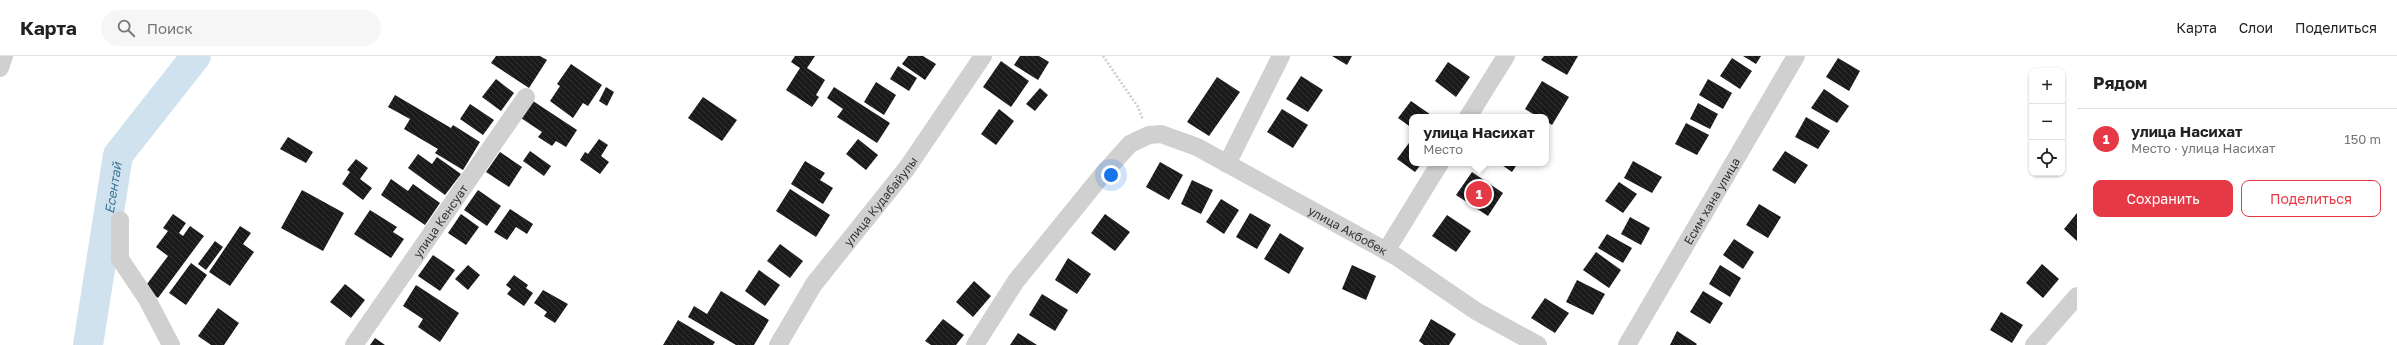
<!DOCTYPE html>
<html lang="ru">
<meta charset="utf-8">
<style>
:root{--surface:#fff;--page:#f6f6f6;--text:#222;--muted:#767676;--line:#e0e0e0;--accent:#e63946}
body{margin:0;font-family:"Golos Text",sans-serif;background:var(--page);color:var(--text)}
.controls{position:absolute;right:12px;top:12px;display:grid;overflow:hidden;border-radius:8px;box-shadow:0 1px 3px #0004}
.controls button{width:36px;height:36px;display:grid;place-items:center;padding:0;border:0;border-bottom:1px solid var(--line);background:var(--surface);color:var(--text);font:20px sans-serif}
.you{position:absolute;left:1111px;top:119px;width:14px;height:14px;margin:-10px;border:3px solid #fff;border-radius:50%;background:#1a73e8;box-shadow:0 0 0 6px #1a73e833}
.badge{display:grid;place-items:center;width:26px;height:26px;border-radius:50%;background:var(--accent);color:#fff;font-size:13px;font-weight:700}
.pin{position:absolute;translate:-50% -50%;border:2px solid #fff;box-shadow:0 1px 4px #0006}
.popup{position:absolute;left:1409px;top:58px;width:140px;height:52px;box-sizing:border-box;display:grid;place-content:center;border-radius:8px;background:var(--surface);filter:drop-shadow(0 1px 3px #0005);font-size:13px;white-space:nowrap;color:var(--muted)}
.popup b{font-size:15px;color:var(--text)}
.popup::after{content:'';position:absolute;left:50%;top:100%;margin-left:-8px;border:8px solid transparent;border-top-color:var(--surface)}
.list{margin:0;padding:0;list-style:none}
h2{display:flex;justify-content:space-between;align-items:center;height:52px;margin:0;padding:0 16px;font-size:17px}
h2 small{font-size:13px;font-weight:400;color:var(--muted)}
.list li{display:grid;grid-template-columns:26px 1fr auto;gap:12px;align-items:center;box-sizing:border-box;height:60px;padding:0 16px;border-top:1px solid var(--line)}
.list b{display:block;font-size:15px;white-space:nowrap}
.list p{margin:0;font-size:13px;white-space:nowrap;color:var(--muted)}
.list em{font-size:13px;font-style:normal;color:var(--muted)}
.actions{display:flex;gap:8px;padding:12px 16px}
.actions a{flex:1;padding:9px 0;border:1px solid var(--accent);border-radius:8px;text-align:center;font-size:14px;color:var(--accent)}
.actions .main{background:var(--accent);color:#fff}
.icon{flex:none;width:22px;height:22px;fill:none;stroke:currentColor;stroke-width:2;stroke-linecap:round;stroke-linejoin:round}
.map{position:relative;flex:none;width:2077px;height:289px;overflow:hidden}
header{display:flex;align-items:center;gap:24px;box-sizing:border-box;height:56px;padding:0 20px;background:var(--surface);border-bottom:1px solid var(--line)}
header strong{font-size:19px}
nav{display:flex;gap:22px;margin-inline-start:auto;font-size:14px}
.search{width:280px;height:36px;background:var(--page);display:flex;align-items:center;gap:10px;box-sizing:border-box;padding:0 14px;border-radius:22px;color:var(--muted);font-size:15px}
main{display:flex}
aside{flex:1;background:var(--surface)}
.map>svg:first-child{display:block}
</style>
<header>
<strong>Карта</strong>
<div class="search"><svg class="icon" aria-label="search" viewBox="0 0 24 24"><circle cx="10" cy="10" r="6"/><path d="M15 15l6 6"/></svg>Поиск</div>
<nav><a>Карта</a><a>Слои</a><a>Поделиться</a></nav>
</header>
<main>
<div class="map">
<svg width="2077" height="289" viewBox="0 0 2077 289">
<defs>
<pattern id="building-back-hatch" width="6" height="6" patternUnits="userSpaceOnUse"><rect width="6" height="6" fill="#1a1a1a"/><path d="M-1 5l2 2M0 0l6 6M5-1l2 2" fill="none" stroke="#333"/></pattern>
</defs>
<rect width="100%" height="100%" fill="#fff"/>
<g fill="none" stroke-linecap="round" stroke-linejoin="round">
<path stroke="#cfe2ee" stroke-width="30" id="s1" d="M88,289l30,-190 78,-99"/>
</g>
<g fill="url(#building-back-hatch)">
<path d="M496,0h44l7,4 -18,28 -38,-25z"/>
<path d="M795,0h20l-8,12 18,12 -9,15 3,2 -7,10 -26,-17 14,-22 -9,-6z"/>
<path d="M908,0h15l13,8 -11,16 -23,-16z"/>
<path d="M1020,0h19l10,6 -11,18 -24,-15z"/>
<path d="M1332,0h20l-5,9z"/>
<path d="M1544,0h34l-11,19 -26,-15z"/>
<path d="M1743,0h18l-5,8z"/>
<path d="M1732,2l20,13 -12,18 -20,-13z"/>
<path d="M1838,2l22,13 -11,20 -23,-14z"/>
<path d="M1001,5l28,20 -18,26 -28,-20z"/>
<path d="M1448,6l22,15 -14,20 -21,-16z"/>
<path d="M571,8l31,21 -14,21 -5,-3 -10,15 -23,-17 10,-15 -3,-2z"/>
<path d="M898,10l19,12 -8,13 -19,-12z"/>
<path d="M1301,20l22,14 -15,22 -22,-13z"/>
<path d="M1217,21l23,15 -31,44 -22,-14z"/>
<path d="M496,23l18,14 -13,18 -19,-14z"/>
<path d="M1708,23l24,14 -9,16 -24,-14z"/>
<path d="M1542,25l27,16 -17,28 -6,-4v-4h-8l-13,-8z"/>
<path d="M876,26l20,13 -12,20 -20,-13z"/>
<path d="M606,31l8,5 -7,14 -8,-5z"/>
<path d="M834,31l56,36 -13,20 -40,-26 6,-8 -16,-11z"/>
<path d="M1040,32l8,7 -13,16 -9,-7z"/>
<path d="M1824,33l25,17 -12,17 -26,-15z"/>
<path d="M395,39l56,33 2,-3 27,17 -17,28 -28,-17 3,-4 -34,-20 6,-10 -22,-12z"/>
<path d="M703,41l34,23 -15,21 -34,-23z"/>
<path d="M533,45l44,29 -11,17 -10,-6 -4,5 -14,-9 4,-5 -21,-14z"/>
<path d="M1411,45l23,16h-22v11l-14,-10z"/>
<path d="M1698,47l20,11 -8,15 -20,-10z"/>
<path d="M470,48l24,16 -11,15 -23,-16z"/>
<path d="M999,53l15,12 -18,24 -15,-11z"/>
<path d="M1282,53l26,16 -15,23 -26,-16z"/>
<path d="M1806,61l24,14 -12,18 -23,-12z"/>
<path d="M1686,67l23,12 -12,20 -22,-11z"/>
<path d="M288,81l25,15 -7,11 -26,-14z"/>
<path d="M599,83l9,6 -7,11 8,6 -9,12 -20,-14 5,-8 3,2z"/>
<path d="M858,83l20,16 -12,15 -20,-16z"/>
<path d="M1412,83v24h10l-7,9 -18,-13z"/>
<path d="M530,95l21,15 -7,10 -21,-15z"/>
<path d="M1785,95l23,14 -13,19 -23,-14z"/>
<path d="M500,96l22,15 -13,20 -23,-15z"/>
<path d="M418,98l14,10 5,-7 24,17 -16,21 -37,-27z"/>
<path d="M356,103l12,9 -8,11 12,9 -9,12 -21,-16 8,-12 -3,-2z"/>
<path d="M805,105l20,12 -5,7 13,8 -10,16 -32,-20z"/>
<path d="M1633,105l29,16 -10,16 -28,-15z"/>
<path d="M1160,106l23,13 -14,25 -23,-13z"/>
<path d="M1499,107h19l-6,9z"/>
<path d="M1472,116l31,21 -15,23 -32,-21z"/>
<path d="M391,123l17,12 5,-7 27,19 -15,22 -44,-30z"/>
<path d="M1192,124l21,10 -12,24 -20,-10z"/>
<path d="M1619,126l18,12 -14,19 -18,-12z"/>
<path d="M790,133l40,26 -14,22 -40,-26z"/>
<path d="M302,134l42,23 -21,38 -42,-23z"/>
<path d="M478,134l23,16 -14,20 -23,-16z"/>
<path d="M1221,143l18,11 -15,24 -18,-12z"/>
<path d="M1759,148l22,13 -13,21 -22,-13z"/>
<path d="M510,153l23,15 -6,10 -11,-7 -9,13 -13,-8z"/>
<path d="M370,154l27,17 -4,5 11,7 -13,19 -37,-24z"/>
<path d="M1250,157l21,12 -14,24 -21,-12z"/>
<path d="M2077,157v28l-13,-12z"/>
<path d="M173,158l13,9 -7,10 4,3 7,-10 14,10 -46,62 -14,-10 24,-32 -12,-9 12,-16 -5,-3z"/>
<path d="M461,158l18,13 -13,18 -18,-12z"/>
<path d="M1105,158l25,18 -15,19 -24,-18z"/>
<path d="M1447,159l24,16 -15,21 -24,-16z"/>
<path d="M1630,161l20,11 -9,17 -20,-11z"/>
<path d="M240,170l11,7 -8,11 11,8 -24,34 -21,-14z"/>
<path d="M1280,177l24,15 -15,26 -25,-15z"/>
<path d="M1607,178l25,14 -9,15 -25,-15z"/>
<path d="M1734,183l20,13 -11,17 -20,-14z"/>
<path d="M215,185l8,6 -17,23 -8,-6z"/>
<path d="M780,188l23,17 -13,17 -23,-17z"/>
<path d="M1596,196l25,18 -12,18 -26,-18z"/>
<path d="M433,199l22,15 -15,21 -22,-15z"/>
<path d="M1068,202l23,16 -14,20 -22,-14z"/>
<path d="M191,207l16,12 -21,30 -17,-12z"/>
<path d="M2042,208l17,15 -16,19 -17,-15z"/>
<path d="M468,209l12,10 -12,15 -13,-11z"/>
<path d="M1352,209l24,11 -10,24 -24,-11z"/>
<path d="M1720,209l21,13 -11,19 -21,-13z"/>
<path d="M759,214l21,15 -15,21 -20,-15z"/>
<path d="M514,219l14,10 -2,3 7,5 -9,13 -17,-12 4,-5 -5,-4z"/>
<path d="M1577,224l28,14 -12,21 -27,-13z"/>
<path d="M974,225l17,15 -18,21 -17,-15z"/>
<path d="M345,228l20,16 -14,18 -21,-16z"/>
<path d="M416,229l43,28 -19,29 -22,-15 5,-8 -20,-13z"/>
<path d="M543,234l25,14 -13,19 -11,-7 3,-4 -13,-9z"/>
<path d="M721,235l48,29 -15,25h-18l-48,-28 6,-11 13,8z"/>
<path d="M1703,235l20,12 -13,21 -20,-12z"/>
<path d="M1042,238l26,16 -13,21 -26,-16z"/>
<path d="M1545,242l24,15 -14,20 -24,-15z"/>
<path d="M218,252l21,15 -15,22h-13l-13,-9z"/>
<path d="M2001,256l22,13 -11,18 -22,-13z"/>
<path d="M943,263l21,16 -8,10h-25l-6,-4z"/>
<path d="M1431,263l25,15 -7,11h-25l-5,-4z"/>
<path d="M678,264l37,22 -2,3h-50z"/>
<path d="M1677,275l20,13 -1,1h-26z"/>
<path d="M1018,277l19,12h-27z"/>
<path d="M375,282l10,7h-15z"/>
</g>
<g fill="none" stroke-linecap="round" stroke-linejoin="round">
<path stroke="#cdcdcd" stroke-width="2.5" stroke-dasharray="2 2" stroke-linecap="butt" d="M1103,0l35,51 5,13"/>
<g stroke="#d0d0d0" stroke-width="18">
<path d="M0,12l4,-12"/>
<path d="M1468,61l38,-61"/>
<path d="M1227,108l54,-108"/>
<path d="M120,164v39l27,40 24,46"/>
<path d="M1386,195l54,-88"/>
<path id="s2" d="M354,289l172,-248"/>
<path id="s3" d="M778,289l36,-61 93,-116 76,-112"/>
<path id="s4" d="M975,289l41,-64 87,-107 27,-30 19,-9 12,-1 36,13 200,110 79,54 62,34"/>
<path id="s5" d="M1627,289l169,-289"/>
<path d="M2034,289l43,-49"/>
</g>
</g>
<g text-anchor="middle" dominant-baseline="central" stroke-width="4" stroke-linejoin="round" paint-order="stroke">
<g font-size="12" fill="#333" stroke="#fff">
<text stroke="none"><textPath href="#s3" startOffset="177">улица Кудабайулы</textPath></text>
<text stroke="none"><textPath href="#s5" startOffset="167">Есим хана улица</textPath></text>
<text stroke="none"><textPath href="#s2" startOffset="151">улица Кенсуат</textPath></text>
<text stroke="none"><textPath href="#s4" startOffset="498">улица Акбобек</textPath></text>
</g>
<g font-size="13" font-style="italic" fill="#3f7597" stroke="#fff">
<text stroke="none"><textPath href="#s1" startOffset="159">Есентай</textPath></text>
</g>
</g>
</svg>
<div class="controls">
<button>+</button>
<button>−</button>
<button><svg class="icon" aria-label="locate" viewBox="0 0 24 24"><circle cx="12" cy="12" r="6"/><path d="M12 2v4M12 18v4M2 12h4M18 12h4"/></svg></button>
</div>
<div class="you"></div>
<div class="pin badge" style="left:1479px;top:138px">1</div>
<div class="popup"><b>улица Насихат</b>Место</div>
</div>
<aside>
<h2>Рядом<small></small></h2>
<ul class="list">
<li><span class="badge">1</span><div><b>улица Насихат</b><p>Место · улица Насихат</p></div><em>150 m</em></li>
</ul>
<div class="actions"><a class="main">Сохранить</a><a>Поделиться</a></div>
</aside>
</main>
